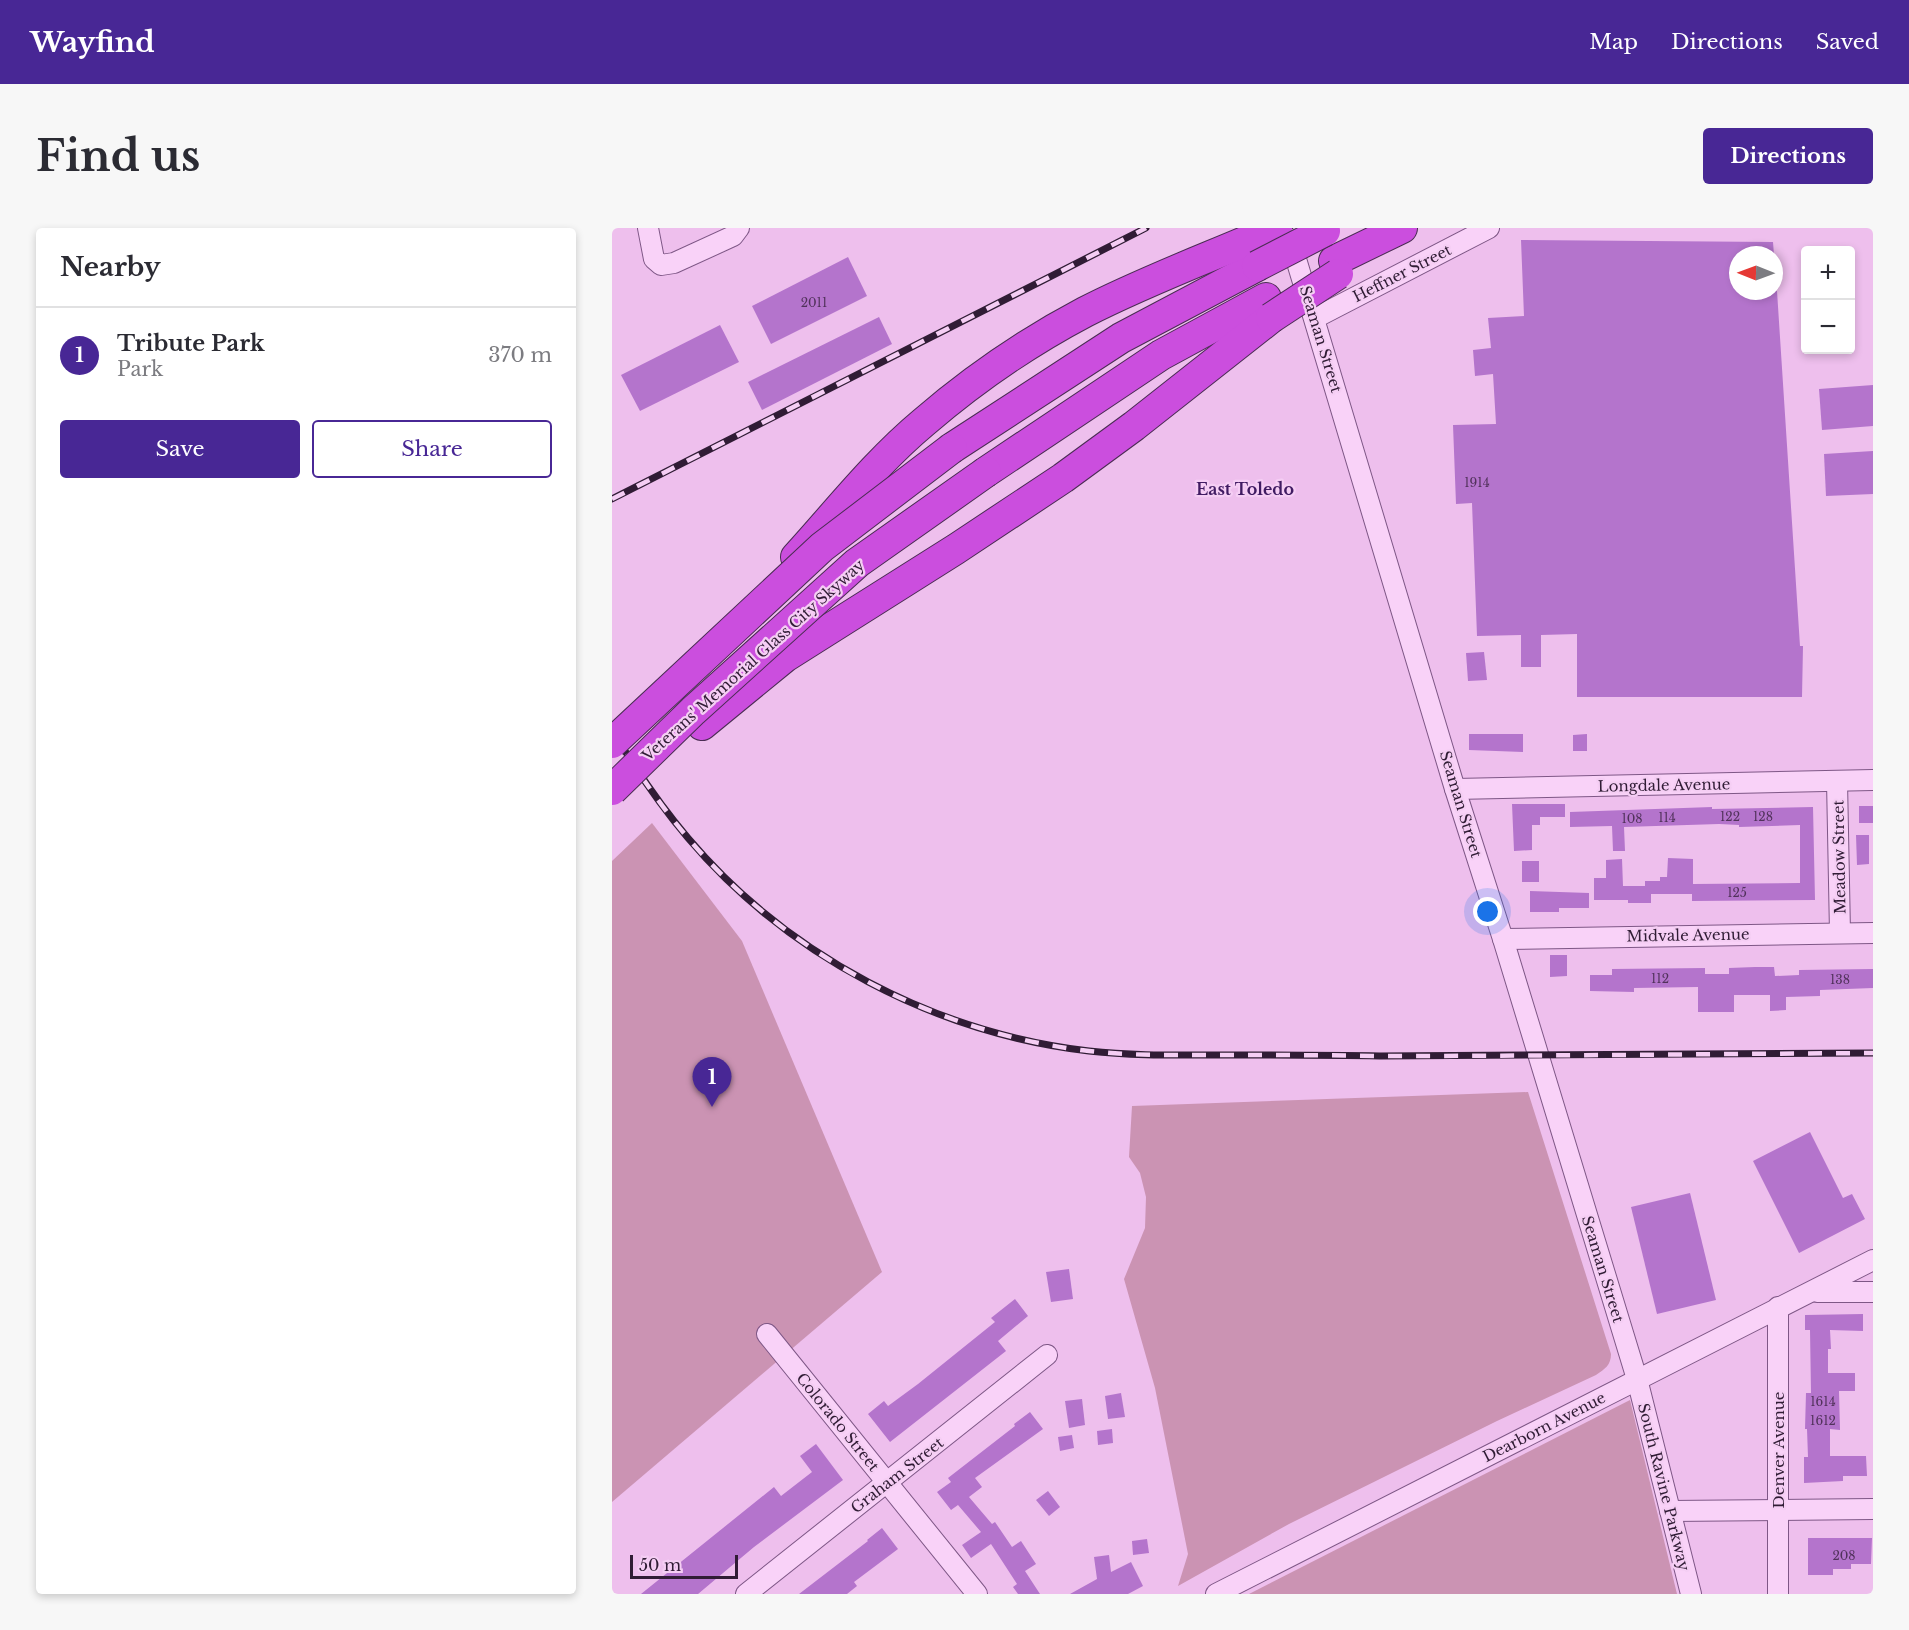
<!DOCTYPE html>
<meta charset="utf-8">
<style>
:root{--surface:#fff;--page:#f7f7f7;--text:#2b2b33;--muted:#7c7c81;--line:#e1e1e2;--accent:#482795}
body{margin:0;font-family:"Libre Baskerville",serif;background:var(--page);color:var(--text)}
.controls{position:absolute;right:18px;top:18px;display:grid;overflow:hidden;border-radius:6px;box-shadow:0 3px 9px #0003}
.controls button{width:54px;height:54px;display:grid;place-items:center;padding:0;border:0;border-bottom:2px solid var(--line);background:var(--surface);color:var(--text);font:30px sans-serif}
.compass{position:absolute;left:1117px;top:18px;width:54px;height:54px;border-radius:50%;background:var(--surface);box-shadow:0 3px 9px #0003;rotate:271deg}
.scale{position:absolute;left:18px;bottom:15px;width:108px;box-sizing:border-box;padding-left:6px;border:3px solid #301c35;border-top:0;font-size:16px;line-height:21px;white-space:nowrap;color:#301c35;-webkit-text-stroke:4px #f5cef4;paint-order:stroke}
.you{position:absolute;left:876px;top:684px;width:21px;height:21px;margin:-15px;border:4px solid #fff;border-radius:50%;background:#1a73e8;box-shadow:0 0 0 9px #1a73e833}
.badge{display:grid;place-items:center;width:39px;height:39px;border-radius:50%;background:var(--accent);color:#fff;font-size:20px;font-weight:700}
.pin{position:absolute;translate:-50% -50px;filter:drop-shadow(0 2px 3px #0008)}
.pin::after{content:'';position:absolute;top:32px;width:21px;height:18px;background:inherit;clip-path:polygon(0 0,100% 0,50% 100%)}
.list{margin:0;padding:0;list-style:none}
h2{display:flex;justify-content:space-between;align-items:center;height:78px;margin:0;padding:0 24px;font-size:26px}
h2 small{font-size:20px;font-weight:400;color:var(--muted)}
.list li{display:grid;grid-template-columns:39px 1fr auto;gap:18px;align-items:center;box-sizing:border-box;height:96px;padding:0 24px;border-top:2px solid var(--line)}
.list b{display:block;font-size:22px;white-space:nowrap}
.list p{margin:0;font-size:20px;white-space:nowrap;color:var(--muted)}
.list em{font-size:20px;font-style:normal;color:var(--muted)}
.actions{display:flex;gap:12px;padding:18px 24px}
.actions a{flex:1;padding:14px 0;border:2px solid var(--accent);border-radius:6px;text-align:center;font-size:21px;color:var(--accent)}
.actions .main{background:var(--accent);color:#fff}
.map{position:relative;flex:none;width:1261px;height:1366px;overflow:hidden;border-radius:6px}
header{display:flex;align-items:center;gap:36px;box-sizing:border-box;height:84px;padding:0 30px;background:var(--accent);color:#fff}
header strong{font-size:28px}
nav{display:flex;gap:33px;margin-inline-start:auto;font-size:21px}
.intro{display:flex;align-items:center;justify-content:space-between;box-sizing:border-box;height:144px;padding:0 36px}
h1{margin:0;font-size:42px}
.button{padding:15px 27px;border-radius:6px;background:var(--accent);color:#fff;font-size:21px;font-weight:700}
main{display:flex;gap:36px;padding:0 36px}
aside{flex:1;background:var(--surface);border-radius:6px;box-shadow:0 3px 9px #0003}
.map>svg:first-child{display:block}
</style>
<header>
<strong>Wayfind</strong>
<nav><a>Map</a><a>Directions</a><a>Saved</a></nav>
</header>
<div class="intro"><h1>Find us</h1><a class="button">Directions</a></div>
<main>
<aside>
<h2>Nearby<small></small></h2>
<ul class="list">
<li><span class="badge">1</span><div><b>Tribute Park</b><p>Park</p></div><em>370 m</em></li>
</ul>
<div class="actions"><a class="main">Save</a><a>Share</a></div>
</aside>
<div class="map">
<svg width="1261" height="1366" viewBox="0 0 1261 1366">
<rect width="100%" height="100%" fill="#eebfed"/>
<g fill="#cb93b3">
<path d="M40,595l90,118 140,331 -270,230v-641z"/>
<path d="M916,864l83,262c0,11 -6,15 -15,21l-99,46 -208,103 -111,62 10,-32 -33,-166 -31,-109 21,-51 1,-31 -6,-24 -11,-16 3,-51z"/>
<path d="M1018,1172l47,194h-428z"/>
</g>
<g fill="#b474cc">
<path d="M909,12l252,2 1,13h-36v36h39l23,355h3l-1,51h-225v-63l-36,1v32h-20v-32l-44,1 -5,-133 -16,1 -3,-79 43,-1 -3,-50 -18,2 -2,-26 18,-2 -3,-30 36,-2z"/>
<path d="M236,29l19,39 -96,48 -19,-38z"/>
<path d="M267,89l13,27 -130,66 -14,-28z"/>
<path d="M108,97l19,37 -99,49 -19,-36z"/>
<path d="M1261,157v41l-51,4 -3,-41z"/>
<path d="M1261,223v43l-47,2 -2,-42z"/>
<path d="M872,424l3,28 -19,1 -2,-28z"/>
<path d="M857,506h54v18l-54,-2z"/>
<path d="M975,506v17h-14v-16z"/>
<path d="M900,576h53v13h-25v8h-8v25l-18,1z"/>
<rect x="1247" y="578" width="14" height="17"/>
<path d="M1100,579v2l101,-2 2,93 -123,1v-7h-41v9h-23v-3h-34v-22h12v-18l16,-1 1,27h22v-5h15v-4h7l1,-19 25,1v25l107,-1v-58l-61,2v-2l-20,-1 -95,3 1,24h-12l-1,-25 -42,1v-15z"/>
<path d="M1244,607h13v29l-12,1z"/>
<rect x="910" y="633" width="17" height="21"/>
<path d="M918,663l59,2v15h-30v4h-29z"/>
<path d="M938,727h17v21l-17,1z"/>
<path d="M1143,739h19l1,9 24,-1v-5l74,-1v19l-53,2v6l-34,1v13l-16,1v-16h-36v17h-36v-25l-64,1v4l-44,-1v-16h22v-6l93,-1v6h24v-6z"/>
<path d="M1198,904l33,66 9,-4 13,25 -66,34 -46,-92z"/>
<path d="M1078,965l26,107 -59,14 -26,-107z"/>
<path d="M457,1041l4,30 -22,3 -5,-30z"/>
<path d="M403,1071l13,17 -30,25 8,10 -116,91 -22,-28 16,-13 4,5 30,-22 77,-62 -4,-4z"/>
<path d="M1251,1086v17l-33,-1 1,19h-3v24h27v18h-16l1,39 -10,-1v27h36l1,20h-24v5l-39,2v-26h4l-1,-28h-2l1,-36h5l-1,-63h-5v-15z"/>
<path d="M509,1165l4,24 -17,2 -3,-23z"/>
<path d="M470,1171l3,26 -16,3 -4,-27z"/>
<path d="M418,1184l13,17 -68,49 7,9 -13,10 23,27 3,-2 17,25 9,-6 15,23 -11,7 15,23h-22l-5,-7 4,-3 -26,-40 -20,14 -9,-13 19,-13 -23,-27 -7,5 -14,-18 14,-10 -3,-4 67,-52 -1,-2z"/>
<path d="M500,1201l1,14 -15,2 -1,-14z"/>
<path d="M460,1207l2,13 -14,3 -2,-14z"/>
<path d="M204,1216l27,36 -89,67 -56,47h-57l133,-107 7,9 31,-24 -12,-16z"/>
<path d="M436,1263l12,16 -11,9 -13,-16z"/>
<path d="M270,1300l16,21 -44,33 3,4 -10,8h-48l69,-53 -1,-1z"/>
<path d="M1196,1310h64l-1,26h-20v5h-18v6h-25z"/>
<path d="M535,1311l2,14 -16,2 -1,-14z"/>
<path d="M497,1327l2,17 20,-10 12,24 -15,8h-58l27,-15 -3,-22z"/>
</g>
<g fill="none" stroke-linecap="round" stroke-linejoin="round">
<g stroke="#7e5786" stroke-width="22">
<g id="minor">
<path d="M36,0l6,31 7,6 13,-2 59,-27 6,-8"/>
<path d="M678,11l165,550 48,150 134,440 54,215"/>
<path d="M703,90l174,-90"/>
<path d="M1225,553l3,152"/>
<path d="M843,561l418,-9"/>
<path d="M891,711l370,-6"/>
<path d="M1205,1064h56"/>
<path d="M155,1106l210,260"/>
<path d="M1058,1283l203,-2"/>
<path d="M134,1366l301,-239"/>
<path d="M604,1366l657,-334"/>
<path d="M1166,1366v-287"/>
</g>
</g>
<g stroke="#4a2c53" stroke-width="32">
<g id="highway">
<path d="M722,33l68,-33"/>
<path d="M340,220l169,-110 136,-72"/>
<path d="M374,244l175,-117 105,-57"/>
<path d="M184,329c42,-46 80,-95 128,-135 50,-43 104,-80 161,-110 62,-32 128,-56 192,-84"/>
<path d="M90,497l83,-68 171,-108 107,-71 71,-52 137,-108"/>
</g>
</g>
<use href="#minor" stroke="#f9d2f8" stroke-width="20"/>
<use href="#highway" stroke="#cb4ede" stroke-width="30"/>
<g stroke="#301c35" stroke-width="7">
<g id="rail">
<path d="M0,271l534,-271"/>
<path d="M0,502c23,38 47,74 76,108 100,118 247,195 401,213 44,5 88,4 132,4 53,0 106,0 159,1 165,0 329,-2 493,-3"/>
</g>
</g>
<use href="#rail" stroke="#f5cef4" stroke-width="4.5" stroke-dasharray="14" stroke-linecap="butt"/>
<g stroke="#4a2c53" stroke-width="32" stroke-linecap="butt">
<g id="highway-bridge">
<path d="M645,38l68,-35"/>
<path d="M659,90l67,-44"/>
<path d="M0,515l210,-196 130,-99"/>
<path d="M0,562l81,-79 164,-148 129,-91"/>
</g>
</g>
<use href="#highway-bridge" stroke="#cb4ede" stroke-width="30"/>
</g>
<g text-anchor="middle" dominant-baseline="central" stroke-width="4.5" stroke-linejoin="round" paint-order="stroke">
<g font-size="12" fill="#51325b">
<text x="202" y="74">2011</text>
<text x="865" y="254">1914</text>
<text x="1118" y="588">122</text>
<text x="1151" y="588">128</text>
<text x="1055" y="589">114</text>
<text x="1020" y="590">108</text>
<text x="1125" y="664">125</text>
<text x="1048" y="750">112</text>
<text x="1228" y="751">138</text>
<text x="1211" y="1173">1614</text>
<text x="1211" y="1192">1612</text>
<text x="1232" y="1327">208</text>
</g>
<g font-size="15" fill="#301c35" stroke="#f5cef4">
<text transform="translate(790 45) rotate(-27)">Heffner Street</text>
<text transform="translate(709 111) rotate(73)">Seaman Street</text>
<text transform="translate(141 432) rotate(-42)">Veterans' Memorial Glass City Skyway</text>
<text transform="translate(1052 557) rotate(-1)">Longdale Avenue</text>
<text transform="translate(849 576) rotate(73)">Seaman Street</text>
<text transform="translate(1227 629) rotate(-91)">Meadow Street</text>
<text transform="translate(1076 707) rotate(-1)">Midvale Avenue</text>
<text transform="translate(991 1041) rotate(73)">Seaman Street</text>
<text transform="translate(226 1194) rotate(51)">Colorado Street</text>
<text transform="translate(932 1199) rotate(-27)">Dearborn Avenue</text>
<text transform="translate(1166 1222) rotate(-90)">Denver Avenue</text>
<text transform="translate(285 1247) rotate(-38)">Graham Street</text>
<text transform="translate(1052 1259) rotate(76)">South Ravine Parkway</text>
</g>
<g font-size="16" font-weight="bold" fill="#401b62" stroke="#f5cef4">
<text x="633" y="261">East Toledo</text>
</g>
</g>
</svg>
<div class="controls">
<button>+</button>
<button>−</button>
</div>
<svg class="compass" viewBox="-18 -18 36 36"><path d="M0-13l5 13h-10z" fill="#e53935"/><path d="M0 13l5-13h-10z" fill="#7c7c81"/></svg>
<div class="scale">50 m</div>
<div class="you"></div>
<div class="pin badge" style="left:100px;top:879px">1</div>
</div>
</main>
